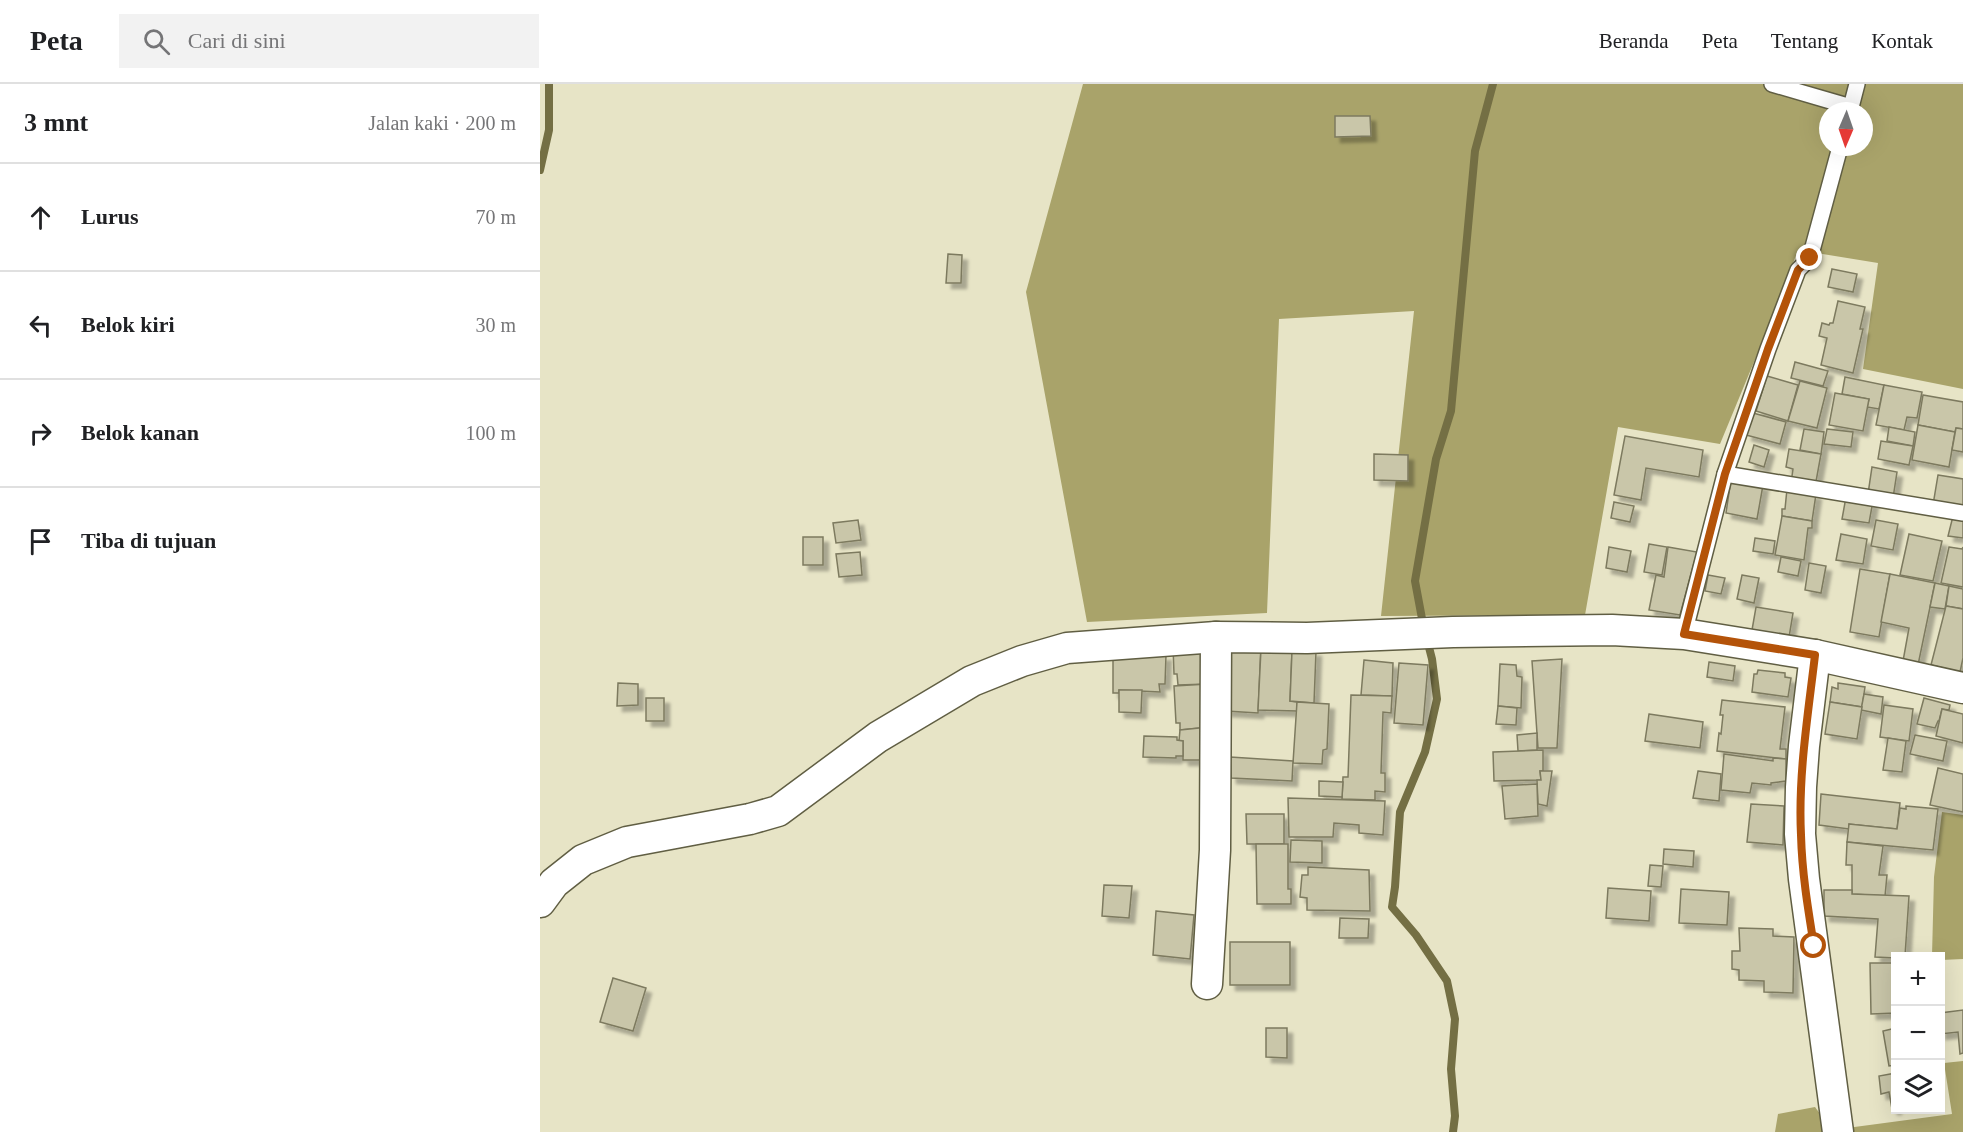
<!DOCTYPE html>
<html lang="id">
<meta charset="utf-8">
<style>
:root{--surface:#fff;--page:#f2f2f2;--text:#202124;--muted:#757577;--line:#e0e0e0}
body{margin:0;font-family:Georgia,serif;background:var(--page);color:var(--text)}
.controls{position:absolute;right:18px;bottom:18px;display:grid;overflow:hidden;border-radius:0px;box-shadow:0 6px 24px #0002}
.controls button{width:54px;height:54px;display:grid;place-items:center;padding:0;border:0;border-bottom:2px solid var(--line);background:var(--surface);color:var(--text);font:30px sans-serif}
.compass{position:absolute;left:1279px;top:18px;width:54px;height:54px;border-radius:50%;background:var(--surface);box-shadow:0 6px 24px #0002;rotate:182deg}
.stop{position:absolute;width:18px;height:18px;margin:-14px;border:4px solid #b45309;border-radius:50%;background:#fff}
.stop.end{background:#b45309;border-color:#fff;box-shadow:0 2px 6px #0008}
.list{margin:0;padding:0;list-style:none}
h2{display:flex;justify-content:space-between;align-items:center;height:78px;margin:0;padding:0 24px;font-size:26px}
h2 small{font-size:20px;font-weight:400;color:var(--muted)}
.list li{display:grid;grid-template-columns:39px 1fr auto;gap:18px;align-items:center;box-sizing:border-box;height:108px;padding:0 24px;border-top:2px solid var(--line)}
.list b{display:block;font-size:22px;white-space:nowrap}
.list em{font-size:20px;font-style:normal;color:var(--muted)}
.icon{flex:none;width:33px;height:33px;fill:none;stroke:currentColor;stroke-width:2;stroke-linecap:round;stroke-linejoin:round}
.map{position:relative;flex:none;width:1423px;height:1048px;overflow:hidden}
header{display:flex;align-items:center;gap:36px;box-sizing:border-box;height:84px;padding:0 30px;background:var(--surface);border-bottom:2px solid var(--line)}
header strong{font-size:28px}
nav{display:flex;gap:33px;margin-inline-start:auto;font-size:21px}
.search{width:420px;height:54px;background:var(--page);display:flex;align-items:center;gap:15px;box-sizing:border-box;padding:0 21px;border-radius:0px;color:var(--muted);font-size:22px}
main{display:flex}
aside{flex:1;background:var(--surface)}
.map>svg:first-child{display:block}
</style>
<header>
<strong>Peta</strong>
<div class="search"><svg class="icon" aria-label="search" viewBox="0 0 24 24"><circle cx="10" cy="10" r="6"/><path d="M15 15l6 6"/></svg>Cari di sini</div>
<nav><a>Beranda</a><a>Peta</a><a>Tentang</a><a>Kontak</a></nav>
</header>
<main>
<aside>
<h2>3 mnt<small>Jalan kaki · 200 m</small></h2>
<ul class="list">
<li><svg class="icon" aria-label="ahead" viewBox="0 0 24 24"><path d="M12 20V5M6 11l6-6 6 6"/></svg><div><b>Lurus</b></div><em>70 m</em></li>
<li><svg class="icon" aria-label="left" viewBox="0 0 24 24"><path d="M17 20v-9H6M10 6l-5 5 5 5"/></svg><div><b>Belok kiri</b></div><em>30 m</em></li>
<li><svg class="icon" aria-label="right" viewBox="0 0 24 24"><path d="M7 20v-9h11M14 6l5 5-5 5"/></svg><div><b>Belok kanan</b></div><em>100 m</em></li>
<li><svg class="icon" aria-label="arrive" viewBox="0 0 24 24"><path d="M6 21V4h12l-3 4 3 4H6"/></svg><div><b>Tiba di tujuan</b></div></li>
</ul>
</aside>
<div class="map">
<svg width="1423" height="1048" viewBox="0 0 1423 1048">
<defs>
<filter id="shadow"><feDropShadow dx="5.5" dy="5.5" stdDeviation="1.5" flood-color="#0004"/></filter>
</defs>
<rect width="100%" height="100%" fill="#e7e4c6"/>
<g fill="#a9a36a" fill-rule="evenodd">
<path d="M543,0h880v305l-100,-20 15,-106 -80,-13 -25,66 -53,128 -102,-17 -33,188 -204,1 33,-305 -135,8 -12,294 -180,9 -61,-330zM1288,27h36v36h-36z"/>
<path d="M1402,728l21,3v144l-22,1 -1,-4h-8l2,-79z"/>
<path d="M1423,977v71h-188l3,-18 37,-7 17,23 120,-16 -8,-51z"/>
</g>
<g fill="none" stroke-linecap="round" stroke-linejoin="round">
<g stroke="#746f44" stroke-width="8">
<path d="M0,86l9,-40v-46"/>
<path d="M913,1048l2,-16 -4,-47 4,-50 -8,-38 -31,-46 -24,-28 3,-20 5,-75 25,-60 12,-53 -5,-40 -9,-35 -8,-43 21,-122 15,-48 24,-260 18,-67"/>
</g>
</g>
<g fill="#c9c6a9" stroke="#7d7a5f" stroke-width="1.5" filter="url(#shadow)">
<path d="M795,32h35l1,20 -36,1z"/>
<path d="M408,170l14,1 -1,28h-15z"/>
<path d="M1292,185l25,5 -4,18 -25,-5z"/>
<path d="M1298,217l27,6 -5,22h3l-10,44 -32,-8 6,-27 -8,-2 3,-13 7,2 1,-2h3z"/>
<path d="M1255,278l33,9 -5,15 -32,-8z"/>
<path d="M1227,292l31,9 -10,36 -32,-10z"/>
<path d="M1305,293l39,8 -5,24 -12,-2 2,-8 -27,-5z"/>
<path d="M1260,297l27,7 -10,40 -29,-7z"/>
<path d="M1344,301l38,7 -5,26 -10,-1 -3,13 -28,-5z"/>
<path d="M1295,309l34,6 -6,32 -34,-6z"/>
<path d="M1383,311l40,7v27l-7,-1 -1,4 -37,-7z"/>
<path d="M1213,329l33,9 -6,22 -34,-9z"/>
<path d="M1378,341l37,7 -6,35 -37,-7z"/>
<path d="M1349,343l26,5 -2,14 -26,-5z"/>
<path d="M1416,344l7,1v23l-11,-2z"/>
<path d="M1264,345l20,3 -3,22 -21,-4z"/>
<path d="M1287,345l26,3 -2,15 -27,-3z"/>
<path d="M1085,352l78,14 -4,27 -53,-9 -5,32 -27,-5z"/>
<path d="M1341,357l32,5 -4,19 -31,-6z"/>
<path d="M1214,361l15,5 -5,17 -15,-5z"/>
<path d="M1249,365l32,5 -6,33 -24,-4 2,-14 -7,-2z"/>
<path d="M834,370l34,1v26l-34,-1z"/>
<path d="M1332,383l25,5 -4,26 -25,-4z"/>
<path d="M1398,391l25,4v31l-30,-5z"/>
<path d="M1191,395l32,6 -6,34 -31,-6z"/>
<path d="M1247,405l29,5 -4,27 -30,-5v-7h3z"/>
<path d="M1306,413l27,4 -4,22 -27,-4z"/>
<path d="M1074,418l20,4 -4,16 -19,-4z"/>
<path d="M1242,432l30,5v7h-4l-4,32 -29,-5z"/>
<path d="M1413,432l10,1v21l-15,-2z"/>
<path d="M318,436l3,20 -25,3 -3,-20z"/>
<path d="M1336,436l22,4 -5,26 -22,-4z"/>
<path d="M1301,450l26,5 -4,25 -27,-4z"/>
<path d="M1369,450l33,7 -9,40 -33,-6z"/>
<rect x="263" y="453" width="20" height="28"/>
<path d="M1215,454l20,3 -2,13 -20,-3z"/>
<path d="M1109,460l18,3 -5,28 -18,-3z"/>
<path d="M1069,463l22,4 -4,21 -21,-4z"/>
<path d="M1128,463l29,5 -17,63 -31,-5 7,-35 8,2z"/>
<path d="M1409,463l13,2 1,-2v40l-22,-4z"/>
<path d="M320,468l2,23 -23,2 -3,-23z"/>
<path d="M1241,473l20,4 -3,15 -20,-4z"/>
<path d="M1269,479l17,3 -5,27 -16,-3z"/>
<path d="M1320,485l30,5 -11,63 -29,-5z"/>
<path d="M1350,490l45,9 -17,82 -15,-4 6,-33 -28,-6z"/>
<path d="M1168,491l17,3 -4,16 -16,-3z"/>
<path d="M1202,491l17,3 -5,25 -17,-4z"/>
<path d="M1395,499l14,3 -4,23 -15,-2z"/>
<path d="M1409,502l14,3v20l-17,-3z"/>
<path d="M1406,522l17,3v49l-3,14 -29,-7z"/>
<path d="M1216,523l37,6 -4,24 -37,-7z"/>
<path d="M684,560l37,1 -3,68 -32,-2z"/>
<path d="M665,561l3,39 -30,1 -1,-11h-3l-1,-28z"/>
<path d="M721,565l31,2 -2,50 7,1v9l-39,-1z"/>
<path d="M752,567h24l-2,52 -24,-2z"/>
<path d="M626,571l-1,29h-6l1,8 -41,-2v3h-6v-34z"/>
<path d="M1022,575l-5,89h-19l-6,-87z"/>
<path d="M824,576l29,3 -1,33 -31,-1z"/>
<path d="M1169,578l26,4 -2,15 -26,-4z"/>
<path d="M859,579l29,2 -5,60 -29,-2z"/>
<path d="M960,580l16,1 1,11 5,1 -1,31 -23,-2z"/>
<path d="M1218,586l27,3v4l6,1 -3,19 -36,-5 2,-18h3z"/>
<path d="M78,599l20,1v21l-21,1z"/>
<path d="M1298,599l27,4 -3,20 -32,-5 2,-15 6,2z"/>
<path d="M668,600l1,43 -29,3v-7h-4l-2,-37z"/>
<path d="M579,606h23l-1,23 -22,-1z"/>
<path d="M1324,610l19,3 -2,17 -20,-4z"/>
<path d="M811,611l41,1 -1,17 -8,-1 -2,61h4v19l-10,-1v9l-33,-1 1,-22h5z"/>
<rect x="106" y="614" width="18" height="23"/>
<path d="M1384,614l26,7 -1,5 -7,-1 -3,12h-1l-3,7 -18,-4z"/>
<path d="M1182,616l63,7 -5,42h6v10l-69,-8 2,-18 2,1 2,-19h-3z"/>
<path d="M757,618l32,2 -2,45 -4,1 -1,14 -29,-1z"/>
<path d="M1290,618l32,5 -5,32 -32,-5z"/>
<path d="M1344,621l29,4 -4,32 -29,-4z"/>
<path d="M958,622l19,2 -1,17 -20,-1z"/>
<path d="M1402,625l21,5v29l-27,-7z"/>
<path d="M1109,630l54,8 -3,26 -55,-7z"/>
<path d="M669,643l1,33h-27v-19h-4l1,-11z"/>
<path d="M997,649v17l-19,1 -1,-16z"/>
<path d="M1375,651l32,6 -4,20 -33,-7z"/>
<path d="M604,652l33,1v3l6,1v15h-7v2l-33,-1z"/>
<path d="M1348,654l18,3 -4,31 -19,-2z"/>
<path d="M1003,666v21h-3l1,9 -47,1 -1,-29z"/>
<path d="M1184,670l49,7v-3l13,1v22l-15,2v2l-19,-2 -2,10 -29,-3z"/>
<path d="M690,673l63,4 -1,20 -61,-3z"/>
<path d="M1398,684l25,6v38l-33,-7z"/>
<path d="M1000,687h12l-5,35 -9,-2 -1,-24h4z"/>
<path d="M1158,687l23,3 -2,27 -26,-3z"/>
<path d="M779,697l24,1 -1,15 -23,-1z"/>
<path d="M997,700l1,32 -33,3 -3,-33z"/>
<path d="M1281,710l79,9 -3,26 -48,-5v5l-30,-4z"/>
<path d="M748,714l97,3 -2,34 -24,-2v-8l-25,-2 -1,14h-44z"/>
<path d="M1211,720l33,2 -1,39 -36,-3z"/>
<path d="M1366,722l32,3 -5,41 -86,-8 2,-18 48,5 3,-21 6,1z"/>
<path d="M706,730h38v30h-37z"/>
<path d="M751,756l31,1v22l-32,-1z"/>
<path d="M1307,758l36,4 -4,29h8l-2,21 -33,-2v-29h-6z"/>
<path d="M716,760h32v45h3v15h-34z"/>
<path d="M1124,765l30,2 -1,16 -30,-3z"/>
<path d="M1110,781l13,1 -2,21 -13,-1z"/>
<path d="M768,783l61,3 1,41 -63,-1v-12l-7,-1 2,-22h6z"/>
<path d="M564,801l28,1 -3,32 -27,-2z"/>
<path d="M1068,804l43,3 -2,30 -43,-3z"/>
<path d="M1141,805l48,3 -2,33 -48,-2z"/>
<path d="M1284,806h28v4l57,2 -4,60h-9v2l-21,-1 3,-38 -54,-3z"/>
<path d="M616,827l38,4 -4,44 -37,-4z"/>
<path d="M800,834l29,1 -1,19h-29z"/>
<path d="M1199,844l34,1v7l21,1 -1,56 -29,-1v-11l-25,-1v-10l-7,-1v-18h8z"/>
<rect x="690" y="858" width="60" height="43"/>
<path d="M1330,879h26v50l-25,1z"/>
<path d="M73,894l33,10 -13,43 -33,-9z"/>
<path d="M1423,926v43l-3,1 -2,-22 -18,2v-21z"/>
<path d="M726,944h21v30l-21,-1z"/>
<path d="M1356,944v37l-7,1 -6,-35z"/>
<path d="M1356,989v36h-4l-3,-17 -8,2 -2,-18z"/>
</g>
<g fill="none" stroke-linecap="round" stroke-linejoin="round">
<g stroke="#605e43" stroke-width="18">
<g id="lane">
<path d="M1232,0l79,23"/>
<path d="M1310,27l7,-27"/>
<path d="M1185,390l238,39"/>
<path d="M1144,550l41,-160 43,-125 30,-79 12,-12 30,-111"/>
</g>
</g>
<g stroke="#605e43" stroke-width="33">
<g id="street">
<path d="M1275,571l-11,91 -3,41 -1,47 4,45 34,253"/>
<path d="M0,818l14,-19 29,-23 44,-18 123,-23 28,-8 100,-74 94,-56 50,-20 45,-13 149,-11 91,1 146,-6 159,-2 72,4 131,21 148,33"/>
<path d="M667,900l8,-134 1,-213"/>
</g>
</g>
<use href="#lane" stroke="#fff" stroke-width="15"/>
<use href="#street" stroke="#fff" stroke-width="30"/>
</g>
<g fill="none" stroke-linecap="round" stroke-linejoin="round">
<path stroke="#b45309" stroke-width="8" d="M1270,174l-12,12 -30,79 -43,125 -41,160 131,21c-7,60 -17,120 -14,180 1,38 7,74 13,111"/>
</g>
</svg>
<div class="controls">
<button>+</button>
<button>−</button>
<button><svg class="icon" aria-label="layers" viewBox="0 0 24 24"><path d="M12 4l9 5-9 5-9-5zM3 14l9 5 9-5"/></svg></button>
</div>
<svg class="compass" viewBox="-18 -18 36 36"><path d="M0-13l5 13h-10z" fill="#e53935"/><path d="M0 13l5-13h-10z" fill="#757577"/></svg>
<div class="stop" style="left:1274px;top:862px"></div>
<div class="stop end" style="left:1270px;top:174px"></div>
</div>
</main>
